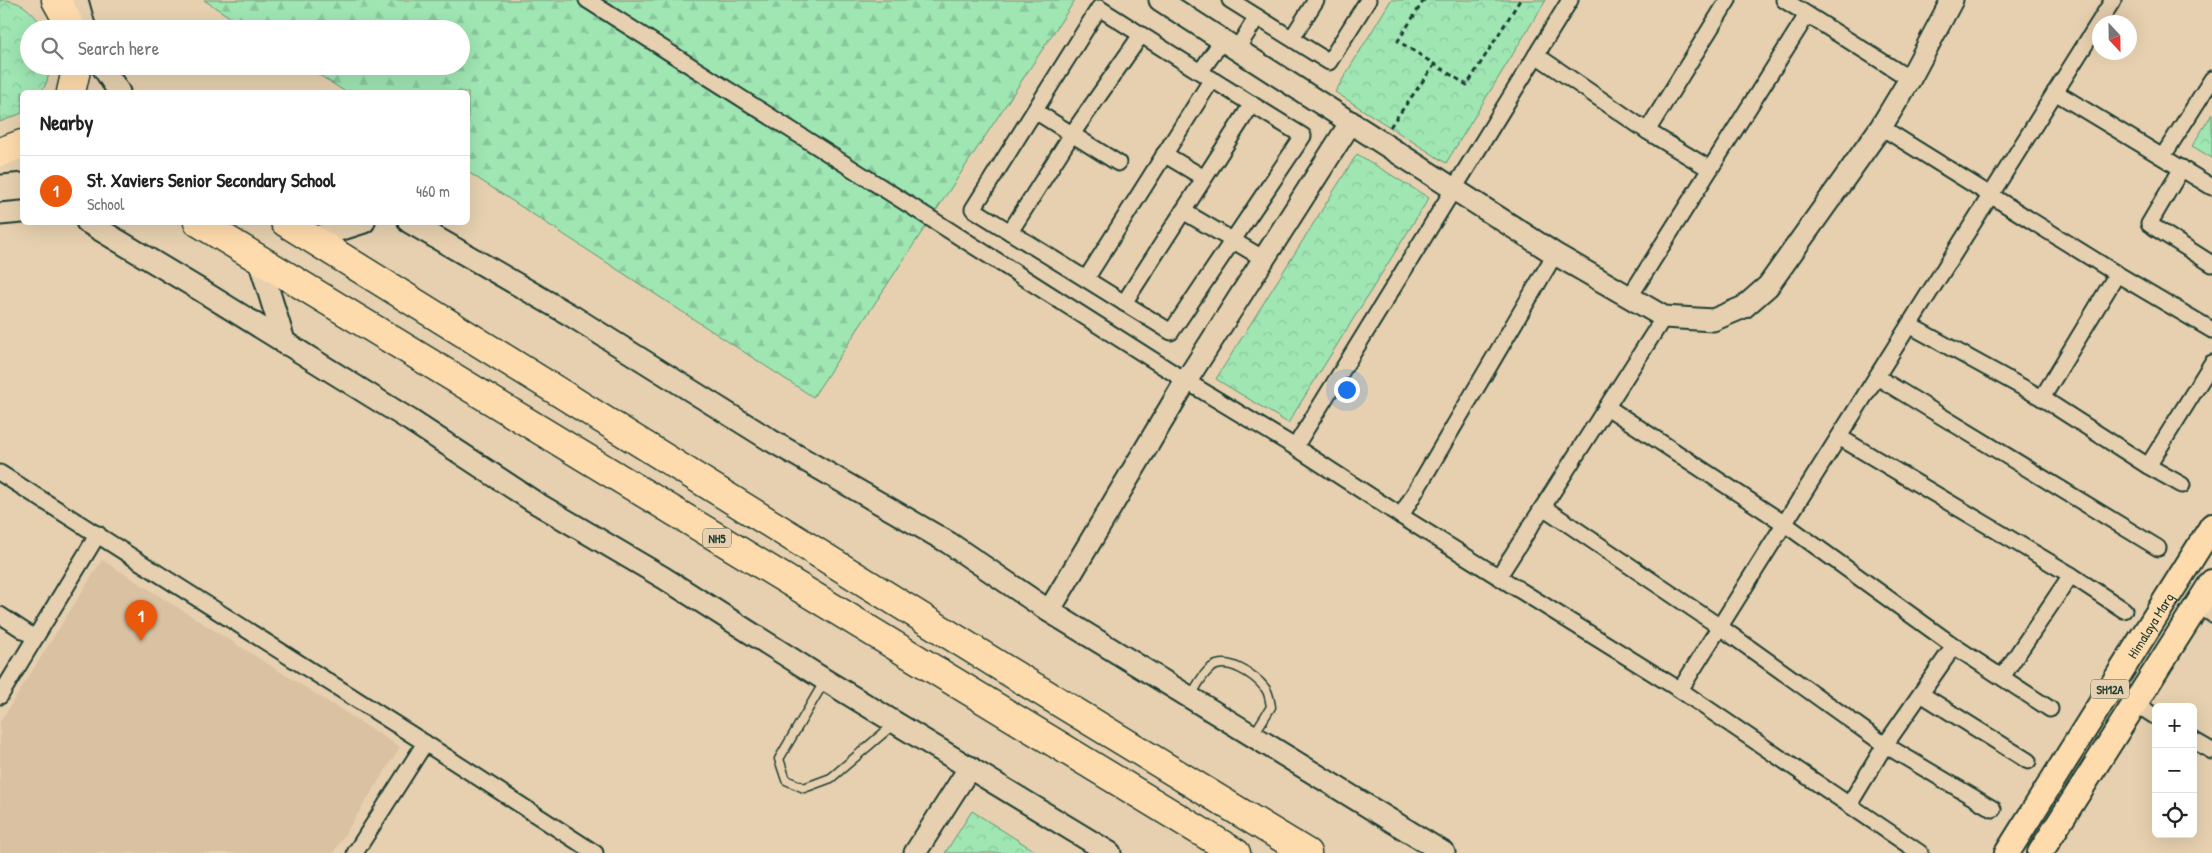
<!DOCTYPE html>
<meta charset="utf-8">
<style>
:root{--surface:#fff;--page:#f6f6f6;--text:#222;--muted:#767676;--line:#e0e0e0;--accent:#ea580c}
body{margin:0;font-family:"Patrick Hand",sans-serif;background:var(--page);color:var(--text)}
.controls{position:absolute;right:15px;bottom:15px;display:grid;overflow:hidden;border-radius:8px;box-shadow:0 5px 20px #0002}
.controls button{width:45px;height:45px;display:grid;place-items:center;padding:0;border:0;border-bottom:1px solid var(--line);background:var(--surface);color:var(--text);font:25px sans-serif}
.compass{position:absolute;left:2092px;top:15px;width:45px;height:45px;border-radius:50%;background:var(--surface);box-shadow:0 5px 20px #0002;rotate:158deg}
.you{position:absolute;left:1346px;top:389px;width:18px;height:18px;margin:-12px;border:4px solid #fff;border-radius:50%;background:#1a73e8;box-shadow:0 0 0 8px #1a73e833}
.badge{display:grid;place-items:center;width:32px;height:32px;border-radius:50%;background:var(--accent);color:#fff;font-size:16px;font-weight:700}
.pin{position:absolute;translate:-50% -41px;filter:drop-shadow(0 1px 2px #0008)}
.pin::after{content:'';position:absolute;top:26px;width:18px;height:15px;background:inherit;clip-path:polygon(0 0,100% 0,50% 100%)}
.list{margin:0;padding:0;list-style:none}
h2{display:flex;justify-content:space-between;align-items:center;height:65px;margin:0;padding:0 20px;font-size:21px}
h2 small{font-size:16px;font-weight:400;color:var(--muted)}
.list li{display:grid;grid-template-columns:32px 1fr auto;gap:15px;align-items:center;box-sizing:border-box;height:70px;padding:0 20px;border-top:1px solid var(--line)}
.list b{display:block;font-size:19px;white-space:nowrap}
.list p{margin:0;font-size:16px;white-space:nowrap;color:var(--muted)}
.list em{font-size:16px;font-style:normal;color:var(--muted)}
.icon{flex:none;width:28px;height:28px;fill:none;stroke:currentColor;stroke-width:2;stroke-linecap:round;stroke-linejoin:round}
.map{position:relative;flex:none;width:2212px;height:853px;overflow:hidden}
.search{position:absolute;background:var(--surface);box-shadow:0 5px 20px #0002;left:20px;top:20px;width:450px;height:55px;display:flex;align-items:center;gap:12px;box-sizing:border-box;padding:0 18px;border-radius:28px;color:var(--muted);font-size:19px}
.panel{position:absolute;background:var(--surface);box-shadow:0 5px 20px #0002;left:20px;top:90px;width:450px;height:135px;border-radius:8px}
.map>svg:first-child{display:block}
</style>
<div class="map">
<svg width="2212" height="853" viewBox="0 0 2212 853">
<defs>
<pattern id="forest-firs" width="22" height="20" patternUnits="userSpaceOnUse" patternTransform="scale(1.25)"><rect width="22" height="20" fill="#9fe6b3"/><path d="M5 1l3.5 6h-7zM16 11l3.5 6h-7z" fill="#88c69b"/></pattern>
<pattern id="park-crowns" width="20" height="18" patternUnits="userSpaceOnUse" patternTransform="scale(1.25)"><rect width="20" height="18" fill="#9fe6b3"/><path d="M2 6a3 3 0 1 1 6 0M12 15a3 3 0 1 1 6 0" fill="none" stroke="#88c69b"/></pattern>
</defs>
<rect width="100%" height="100%" fill="#e6d0af"/>
<filter id="ink" filterUnits="userSpaceOnUse"><feTurbulence type="fractalNoise" baseFrequency=".02" numOctaves="2"/><feDisplacementMap in="SourceGraphic" scale="10" xChannelSelector="R" yChannelSelector="G"/><feConvolveMatrix kernelMatrix="1 2 1 2 8 2 1 2 1" color-interpolation-filters="sRGB"/></filter>
<g filter="url(#ink)">
<path fill="#d9c1a2" d="M102,560l298,187 -67,106h-333v-131z"/>
<path fill="url(#forest-firs)" stroke="#5f9274" d="M204,0h871l-262,397 -345,-225v-80h-122l-41,-26h156v-37h-213z"/>
<g fill="url(#park-crowns)" stroke="#5f9274">
<path d="M0,0c22,0 32,11 44,29h-15v37h22l-4,15 -5,11h-20v21l-22,9z"/>
<path d="M1391,0h155l-100,163 -111,-71z"/>
<path d="M2212,114v44l-20,-12z"/>
<path d="M1357,154l72,44 -141,225 -72,-44z"/>
<path d="M972,811l66,42h-93z"/>
</g>
<g fill="none" stroke-linecap="round" stroke-linejoin="round">
<g stroke="#1f3d34" stroke-width="11">
<g id="lane">
<path d="M824,682l-45,77 7,21 18,8 27,-10 63,-54"/>
<path d="M1190,697c6,-9 12,-23 21,-29 16,-12 44,7 54,20 4,4 5,13 6,19l-17,27"/>
</g>
</g>
<g stroke="#1f3d34" stroke-width="19">
<g id="street">
<path d="M587,0l599,381 109,66 275,-447"/>
<path d="M1230,0l99,62 39,-62"/>
<path d="M1784,0l126,79"/>
<path d="M1292,38l24,-38"/>
<path d="M1237,49l20,-32"/>
<path d="M1536,55l111,76 63,38"/>
<path d="M1200,72l-101,-64 -126,201 198,123 132,-196 -103,-64 22,-31"/>
<path d="M2055,92l157,95"/>
<path d="M1035,111l83,52"/>
<path d="M1881,127l236,147 95,56"/>
<path d="M1647,131l81,-131"/>
<path d="M1164,154l40,24"/>
<path d="M2163,156l49,-77"/>
<path d="M2182,168l-33,56 63,40"/>
<path d="M1183,211l81,48"/>
<path d="M1010,232l62,-98 69,-99"/>
<path d="M1086,279l126,-200"/>
<path d="M1629,298l178,-283"/>
<path d="M1124,303l128,-199"/>
<path d="M1909,325l133,73 106,68 34,19"/>
<path d="M1877,377l281,171"/>
<path d="M2042,398l75,-124"/>
<path d="M1607,407l178,117 169,122 96,63"/>
<path d="M1839,437l232,138 53,35"/>
<path d="M1295,447l106,69 279,174 240,163"/>
<path d="M2148,466l64,-103"/>
<path d="M0,473l425,270 170,110"/>
<path d="M1543,507l177,120 165,118 108,64"/>
<path d="M1401,516l154,-262"/>
<path d="M1499,576l165,-259"/>
<path d="M2197,605l15,9"/>
<path d="M0,615l35,23"/>
<path d="M2002,677l69,-102"/>
<path d="M1680,690l433,-690"/>
<path d="M1921,694l107,67"/>
<path d="M0,696l98,-162"/>
<path d="M2136,704l20,13"/>
<path d="M2193,740l19,11"/>
<path d="M1849,805l36,-60 69,-99"/>
<path d="M355,853l70,-110"/>
</g>
</g>
<g stroke="#1f3d34" stroke-width="25">
<g id="secondary">
<path d="M77,0l8,29"/>
<path d="M1160,0l395,254 109,63 49,3 31,-13 24,-21 113,-159 29,-48 42,-79"/>
<path d="M102,66l17,26"/>
<path d="M0,163l22,-2"/>
<path d="M0,214l22,-2"/>
<path d="M87,222l115,69 208,129 123,81 131,77 161,102 285,173"/>
<path d="M409,222l163,94 198,124 179,103 100,68 395,242"/>
<path d="M311,239l53,-17"/>
<path d="M259,260l26,84"/>
<path d="M1049,611l137,-230 165,-259"/>
<path d="M915,853l55,-86"/>
</g>
</g>
<g stroke="#1f3d34" stroke-width="28">
<g id="primary">
<path id="s1" d="M2007,853l205,-327"/>
<path d="M2040,853l172,-271"/>
</g>
</g>
<g stroke="#1f3d34" stroke-width="31">
<g id="highway">
<path d="M56,0l16,29"/>
<path d="M71,92l6,-26"/>
<path d="M0,152l22,-8"/>
<path d="M198,222l1038,631"/>
<path d="M285,222l718,446 304,185"/>
</g>
</g>
<g stroke="#1f3d34" stroke-width="3" stroke-dasharray="5 4" stroke-linecap="butt">
<path d="M1424,0l-26,41 69,44 53,-85"/>
<path d="M1390,127l45,-63"/>
</g>
<use href="#lane" stroke="#e6d0af" stroke-width="8"/>
<use href="#street" stroke="#e6d0af" stroke-width="15"/>
<use href="#secondary" stroke="#e6d0af" stroke-width="21"/>
<use href="#primary" stroke="#fedbac" stroke-width="24"/>
<use href="#highway" stroke="#fedbac" stroke-width="28"/>
</g>
</g>
<g text-anchor="middle" dominant-baseline="central" stroke-width="4.5" stroke-linejoin="round" paint-order="stroke">
<g fill="#e6d0af" stroke="#5b6959" stroke-width="1">
<rect x="703" y="528.5" width="28" height="19" rx="4"/>
<rect x="2091" y="679.5" width="38" height="19" rx="4"/>
</g>
<g font-size="12" font-weight="bold" fill="#1f3d34">
<text x="717" y="538">NH5</text>
<text x="2110" y="689">SH12A</text>
</g>
<g font-size="14" fill="#1f3d34" stroke="#e6d0af">
<text stroke="none"><textPath href="#s1" startOffset="269">Himalaya Marg</textPath></text>
</g>
</g>
</svg>
<div class="controls">
<button>+</button>
<button>−</button>
<button><svg class="icon" aria-label="locate" viewBox="0 0 24 24"><circle cx="12" cy="12" r="6"/><path d="M12 2v4M12 18v4M2 12h4M18 12h4"/></svg></button>
</div>
<svg class="compass" viewBox="-18 -18 36 36"><path d="M0-13l5 13h-10z" fill="#e53935"/><path d="M0 13l5-13h-10z" fill="#767676"/></svg>
<div class="you"></div>
<div class="pin badge" style="left:141px;top:641px">1</div>
<div class="search"><svg class="icon" aria-label="search" viewBox="0 0 24 24"><circle cx="10" cy="10" r="6"/><path d="M15 15l6 6"/></svg>Search here</div>
<section class="panel">
<h2>Nearby<small></small></h2>
<ul class="list">
<li><span class="badge">1</span><div><b>St. Xaviers Senior Secondary School</b><p>School</p></div><em>460 m</em></li>
</ul>
</section>
</div>
